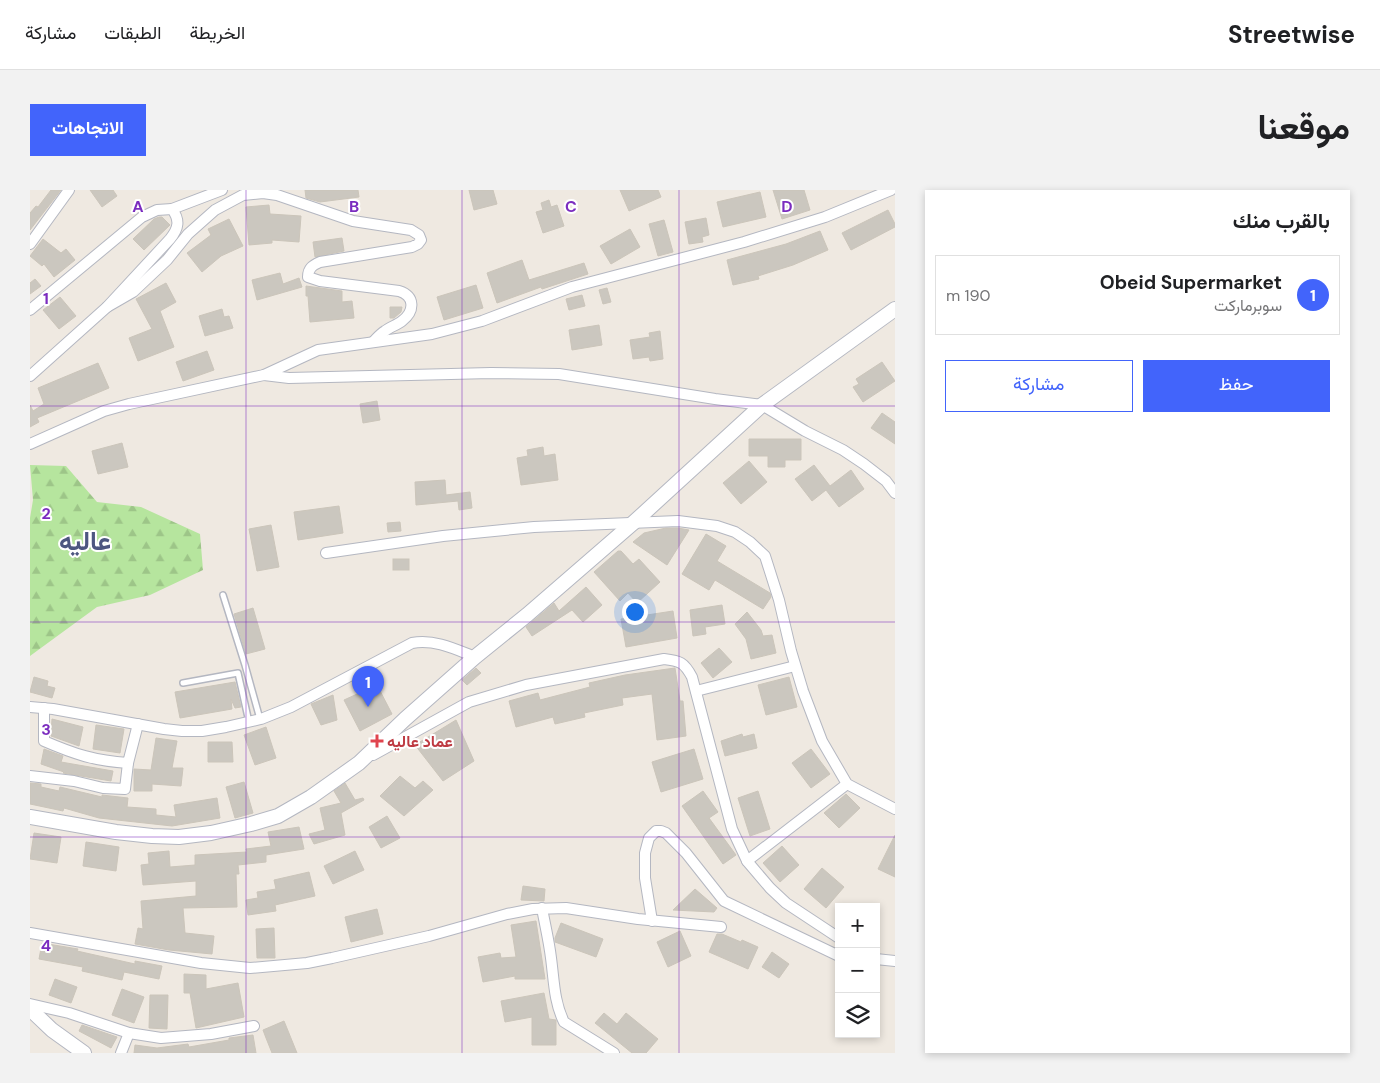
<!DOCTYPE html>
<html lang="ar">
<meta charset="utf-8">
<style>
:root{--surface:#fff;--page:#f2f2f2;--text:#202124;--muted:#757577;--line:#e0e0e0;--accent:#4264fb}
body{margin:0;font-family:"DM Sans",Vazirmatn,sans-serif;background:var(--page);color:var(--text);direction:rtl}
.controls{position:absolute;right:15px;bottom:15px;display:grid;overflow:hidden;border-radius:0px;box-shadow:0 2px 8px #0003}
.controls button{width:45px;height:45px;display:grid;place-items:center;padding:0;border:0;border-bottom:1px solid var(--line);background:var(--surface);color:var(--text);font:25px sans-serif}
.you{position:absolute;left:604px;top:421px;width:18px;height:18px;margin:-12px;border:4px solid #fff;border-radius:50%;background:#1a73e8;box-shadow:0 0 0 8px #1a73e833}
.badge{display:grid;place-items:center;width:32px;height:32px;border-radius:50%;background:var(--accent);color:#fff;font-size:16px;font-weight:700}
.pin{position:absolute;translate:-50% -41px;filter:drop-shadow(0 1px 2px #0008)}
.pin::after{content:'';position:absolute;top:26px;width:18px;height:15px;background:inherit;clip-path:polygon(0 0,100% 0,50% 100%)}
.list{margin:0;padding:0;list-style:none}
h2{display:flex;justify-content:space-between;align-items:center;height:65px;margin:0;padding:0 20px;font-size:21px}
h2 small{font-size:16px;font-weight:400;color:var(--muted)}
.list li{display:grid;grid-template-columns:32px 1fr auto;gap:15px;align-items:center;box-sizing:border-box;height:80px;margin:0 10px 10px;padding:0 10px;border:1px solid var(--line);border-radius:0px}
.list b{display:block;font-size:19px;white-space:nowrap}
.list p{margin:0;font-size:16px;white-space:nowrap;color:var(--muted)}
.list em{font-size:16px;font-style:normal;color:var(--muted)}
.actions{display:flex;gap:10px;padding:15px 20px}
.actions a{flex:1;padding:11px 0;border:1px solid var(--accent);border-radius:0px;text-align:center;font-size:18px;color:var(--accent)}
.actions .main{background:var(--accent);color:#fff}
.icon{flex:none;width:28px;height:28px;fill:none;stroke:currentColor;stroke-width:2;stroke-linecap:round;stroke-linejoin:round}
.map{position:relative;flex:none;width:865px;height:863px;overflow:hidden;direction:ltr;border-radius:0px}
header{display:flex;align-items:center;gap:30px;box-sizing:border-box;height:70px;padding:0 25px;background:var(--surface);border-bottom:1px solid var(--line)}
header strong{font-size:24px}
nav{display:flex;gap:28px;margin-inline-start:auto;font-size:18px}
.intro{display:flex;align-items:center;justify-content:space-between;box-sizing:border-box;height:120px;padding:0 30px}
h1{margin:0;font-size:35px}
.button{padding:12px 22px;border-radius:0px;background:var(--accent);color:#fff;font-size:18px;font-weight:700}
main{display:flex;gap:30px;padding:0 30px}
aside{flex:1;background:var(--surface);border-radius:0px;box-shadow:0 2px 8px #0003}
.map>svg:first-child{display:block}
</style>
<header>
<strong>Streetwise</strong>
<nav><a>الخريطة</a><a>الطبقات</a><a>مشاركة</a></nav>
</header>
<div class="intro"><h1>موقعنا</h1><a class="button">الاتجاهات</a></div>
<main>
<aside>
<h2>بالقرب منك<small></small></h2>
<ul class="list">
<li><span class="badge">1</span><div><b>Obeid Supermarket</b><p>سوبرماركت</p></div><em>190 m</em></li>
</ul>
<div class="actions"><a class="main">حفظ</a><a>مشاركة</a></div>
</aside>
<div class="map">
<svg width="865" height="863" viewBox="0 0 865 863">
<defs>
<pattern id="forest-firs" width="22" height="20" patternUnits="userSpaceOnUse" patternTransform="scale(1.25)"><rect width="22" height="20" fill="#b6e59e"/><path d="M5 1l3.5 6h-7zM16 11l3.5 6h-7z" fill="#9dc588"/></pattern>
</defs>
<rect width="100%" height="100%" fill="#efe9e1"/>
<path fill="url(#forest-firs)" d="M0,275l36,1 31,36 44,5 59,27 3,36 -53,25 -53,12 -67,49v-138l3,-18z"/>
<g fill="#cbc7bf" stroke="#cbc5ba">
<path d="M21,0h10l-31,40v-17l6,-7 2,1z"/>
<path d="M60,0h23l4,6 -15,11z"/>
<path d="M275,0h53l1,7 -39,5 -14,-4z"/>
<path d="M439,0h24l4,14 -23,6z"/>
<path d="M590,0h38l3,7 -32,14z"/>
<path d="M743,0h31l6,20 -28,9z"/>
<path d="M730,2l6,25 -43,10 -6,-25z"/>
<path d="M519,10l2,7 6,-2 7,21 -21,7 -7,-21 7,-2 -2,-7z"/>
<path d="M239,15l1,9 31,2 -2,26 -27,-2v3l-23,2 -3,-38z"/>
<path d="M858,20l7,14v3l-44,23 -9,-17z"/>
<path d="M129,27h3l8,8 -26,25 -11,-11 21,-20z"/>
<path d="M676,28l3,17 -7,2 1,5 -14,2 -4,-22z"/>
<path d="M199,29l14,27 -22,10 -19,16 -15,-19 24,-18 -3,-6z"/>
<path d="M634,30l9,32 -15,4 -9,-32z"/>
<path d="M600,39l10,18 -29,17 -11,-18z"/>
<path d="M790,41l8,19 -35,15 -35,11 1,3 -26,6 -6,-25 59,-16z"/>
<path d="M312,48l2,13 -29,6 -2,-15z"/>
<path d="M13,49l18,14 5,-4 9,11 -21,17 -10,-13 -2,2 -12,-10z"/>
<path d="M492,70l7,20 55,-17 4,11 -46,15 -1,-2 -44,16 -10,-30z"/>
<path d="M250,83l3,11 16,-6 3,9 -45,13 -5,-20z"/>
<path d="M5,89l6,7 -11,8v-11z"/>
<path d="M136,93l10,19 -16,9 14,36 -36,14 -9,-23 23,-9 -16,-30z"/>
<path d="M446,95l7,23 -39,12 -7,-23z"/>
<path d="M276,96l36,5v11l10,-1 2,17 -44,4 -2,-26h-2z"/>
<path d="M577,98l4,14 -8,2 -4,-14z"/>
<path d="M552,105l3,11 -16,4 -3,-11z"/>
<path d="M30,107l16,19 -17,13 -16,-19z"/>
<path d="M360,117h12l-1,5 -7,6h-4z"/>
<path d="M192,119l2,8 5,-1 4,12 -28,8 -6,-20z"/>
<path d="M569,135l3,20 -30,5 -3,-20z"/>
<path d="M630,141l3,28 -13,2 -1,-4 -16,2 -3,-19 20,-3 -1,-4z"/>
<path d="M177,161l7,19 -31,11 -7,-19z"/>
<path d="M852,172l13,19 -32,21 -10,-15 6,-3 -3,-5z"/>
<path d="M68,173l11,25 -72,30 2,4 -9,5v-22l3,6 11,-7 -6,-16z"/>
<path d="M347,211l3,19 -17,3 -3,-19z"/>
<path d="M852,223l13,9v22l-24,-16z"/>
<path d="M719,249h52v21h-16v7h-17v-11h-19z"/>
<path d="M92,253l6,24 -30,7 -6,-23z"/>
<path d="M513,257l1,9 11,-2 3,26 -37,5 -4,-27 11,-2 -1,-6z"/>
<path d="M719,271l18,21 -26,22 -18,-21z"/>
<path d="M784,275l16,21 21,-16 13,19 -25,18 -13,-17 -14,11 -17,-22z"/>
<path d="M415,290l1,15 24,-3 2,16 -13,2 -1,-9 -42,4 -1,-23z"/>
<path d="M309,316l4,27 -45,7 -4,-28z"/>
<path d="M370,332l1,9 -13,1 -1,-9z"/>
<path d="M241,335l8,42 -22,4 -8,-42z"/>
<path d="M636,338h12l11,2 -22,35 -34,-23 11,-9z"/>
<path d="M676,344l20,12 -9,15 53,32 1,4 -8,12 -48,-29 -6,10 -27,-16z"/>
<path d="M588,361h3l12,13 6,-5 21,23 -23,21 -9,-10 -8,8 -26,-29z"/>
<rect x="363" y="369" width="16" height="11"/>
<path d="M556,397l16,18 -19,17 -11,-12 -40,26 -6,-9 28,-24 5,8z"/>
<path d="M692,415l3,19 -20,3 1,7 -13,2 -3,-26z"/>
<path d="M223,418l12,41 -19,5 -12,-40z"/>
<path d="M643,421l4,27 -51,9 -5,-28z"/>
<path d="M717,422l14,18 2,6 9,-1 4,18 -25,6 -5,-20 -11,-15z"/>
<path d="M689,458l13,14 -19,16 -12,-15z"/>
<path d="M446,478l5,5 -14,12 -5,-5z"/>
<path d="M645,478l5,33h3l3,35 -29,4 -5,-46 -30,4 1,7 -39,8 1,4 -30,7 -2,-7 -37,10 -7,-26 29,-8 2,7 50,-13 -1,-4 36,-8z"/>
<path d="M4,487l14,4 -1,5 8,2 -3,10 -22,-6z"/>
<path d="M759,487l8,30 -31,8 -8,-30z"/>
<path d="M205,492l6,25 -6,1 -4,-9 1,10 -52,9 -5,-26z"/>
<path d="M347,495l15,29 -32,17 -16,-31z"/>
<path d="M303,505l4,25 -16,5 -10,-21z"/>
<path d="M22,529l31,8 -4,19 -28,-10z"/>
<path d="M426,530l18,41 -31,20 -28,-36z"/>
<path d="M66,535l28,4 -4,24 -27,-4z"/>
<path d="M236,537l10,31 -21,7 -11,-30z"/>
<path d="M712,544l1,3 11,-3 3,14 -32,8 -4,-15z"/>
<path d="M126,548l21,3 -5,27h11l-2,18 -29,-2v7h-18v-22l17,1z"/>
<path d="M178,552h24l1,20h-25z"/>
<path d="M14,559l19,7 -2,6 52,9 -2,10 -48,-8 1,-1 -23,-8z"/>
<path d="M664,559l9,30 -42,13 -9,-30z"/>
<path d="M781,559l19,25 -19,14 -19,-25z"/>
<path d="M370,586l15,12 8,-7 10,9 -29,26 -24,-20z"/>
<path d="M214,592l9,31 -18,5 -9,-31z"/>
<path d="M0,593l11,1v3l18,4 1,-4 42,10v-2l26,3 -1,9 29,2v6l20,2 -2,-12 43,-7 3,20 -48,8 -73,-8 -35,-10 -1,3 -33,-7z"/>
<path d="M315,593l10,17 8,-2 1,2 -23,13 4,22 -31,9 -5,-10 16,-4 -5,-22 21,-5 -7,-12z"/>
<path d="M673,601l15,21 -9,6 27,37 -13,9 -41,-58z"/>
<path d="M728,601l12,38 -20,7 -12,-38z"/>
<path d="M816,604l14,14 -21,20 -15,-15z"/>
<path d="M357,626l13,22 -19,10 -12,-21z"/>
<path d="M269,637l5,22 -38,6v7l-28,3 1,9h-3l1,33 -54,1 2,25 29,3 -2,18 -43,-4 -34,-6 3,-16 5,1 -2,-28 55,-5v-15l-53,4 -2,-20 8,-1 -1,-11 21,-2 1,16 25,-2v-10l52,-3 -1,-3 25,-3 -3,-14z"/>
<path d="M4,643l27,4 -4,26 -27,-4z"/>
<path d="M865,645v42l-17,-8z"/>
<path d="M56,652l33,5 -3,24 -33,-5z"/>
<path d="M752,656l17,19 -19,17 -17,-19z"/>
<path d="M325,661l9,19 -31,14 -9,-18z"/>
<path d="M792,678l22,19 -18,21 -22,-19z"/>
<path d="M279,682l6,24 -40,9 1,6 -28,4 -2,-15 12,-2 -1,-6 19,-3 -2,-9z"/>
<path d="M493,696l22,3 -1,12 -23,-1z"/>
<path d="M665,699l22,19 -3,4 -41,-2z"/>
<path d="M347,719l6,25 -32,8 -6,-25z"/>
<path d="M506,731l9,58h-30v-3l-32,6 -5,-25 22,-4 1,5 15,-1 -5,-32z"/>
<path d="M531,733l42,16 -7,18 -41,-15v-4z"/>
<path d="M244,738l1,30h-18l-1,-29z"/>
<path d="M650,741l11,25 -23,11 -11,-25z"/>
<path d="M687,744h5l19,8 1,-2 16,7 -10,22 -39,-17z"/>
<path d="M12,753l36,6 -1,2 58,13v-3l27,5 -3,13 -35,-7 -2,8 -40,-9 1,-4 -44,-8z"/>
<path d="M742,762l17,12 -10,14 -17,-11z"/>
<path d="M154,784l22,1v14l32,-6 6,34 -48,11 -6,-35h-6z"/>
<path d="M25,789l22,8 -6,16 -22,-8z"/>
<path d="M92,799l22,8 -10,26 -22,-8z"/>
<path d="M514,803l5,26 7,1v25h-24v-28l-27,5 -4,-21z"/>
<path d="M120,805h18l-1,34 -18,-1z"/>
<path d="M574,823l13,11 9,-11 32,26 -12,14h-14l-37,-30z"/>
<path d="M254,831l13,32h-25l-6,-15 -3,-8z"/>
<path d="M52,835l35,12 -6,11 -32,-17z"/>
<path d="M223,845l3,18h-122l1,-8 22,3 31,-4 1,3 40,-7v-2z"/>
</g>
<g fill="none" stroke-linecap="round" stroke-linejoin="round">
<g stroke="#b4b7c1" stroke-width="8">
<g id="lane">
<path d="M193,405l22,70 15,54"/>
<path d="M153,493l55,-10 11,49"/>
</g>
</g>
<g stroke="#b4b7c1" stroke-width="12">
<g id="street">
<path d="M142,19l50,-19"/>
<path d="M0,54l39,-54"/>
<path d="M77,117l26,-15 34,-32 21,-26 27,-24 28,-15 20,-2 14,2 76,26 58,9 8,5 2,5 -3,4 -6,3 -92,15c-7,3 -12,6 -12,15l12,4 79,10c16,5 16,20 3,30 -5,4 -12,6 -17,10 -5,3 -8,7 -12,11"/>
<path d="M0,120l112,-93 15,-7 15,-1c8,11 7,19 -2,30l-63,68 -77,69"/>
<path d="M234,185l25,3 202,-5 68,1 156,25 47,6 43,26 38,19 21,14 22,17 9,12"/>
<path d="M0,254l74,-33 25,-7 135,-29 54,-25 114,-16 50,-13 90,-34 172,-45 81,-25 66,-27"/>
<path d="M296,363l117,-17 91,-9 144,-6 39,5 18,6 15,10 15,14 14,44 12,51 12,40 19,50 25,43 48,25"/>
<path d="M666,501l99,-25"/>
<path d="M0,517l23,2 111,20 18,2h20l24,-4 35,-8 30,-12 121,-64c23,-4 43,6 63,14"/>
<path d="M14,518v33c30,13 51,20 84,22l10,-39"/>
<path d="M343,565l96,-53 57,-17 138,-26c16,2 20,3 28,18l40,152 15,32 100,-77"/>
<path d="M0,586l44,5 29,7 22,1 3,-26"/>
<path d="M717,671l23,27 16,15 53,35"/>
<path d="M512,718c3,17 7,33 9,50 3,22 3,44 13,64l50,31"/>
<path d="M622,731l-7,-43v-25l4,-15 7,-7h5l5,2 20,20 38,48 115,55"/>
<path d="M0,743l171,30 49,5 57,-5 25,-5 97,-22 78,-22 26,-5 33,-1 72,11 83,8"/>
<path d="M846,769l19,2"/>
<path d="M0,814l39,9 60,20 32,5 50,-4 43,-8"/>
<path d="M91,863l8,-20"/>
</g>
</g>
<g stroke="#b4b7c1" stroke-width="16">
<g id="secondary">
<path d="M0,627l86,15 36,4 27,1 32,-4 40,-9 27,-8 33,-19 48,-34 46,-44 70,-62 52,-42 105,-91 130,-119 133,-96"/>
<path d="M0,819l22,21 32,23"/>
</g>
</g>
<use href="#lane" stroke="#fff" stroke-width="5"/>
<use href="#street" stroke="#fff" stroke-width="10"/>
<use href="#secondary" stroke="#fff" stroke-width="14"/>
</g>
<path fill="none" stroke="#7b2cbf" stroke-width="1" stroke-opacity="0.55" d="M216,0v863M432,0v863M649,0v863M0,216h865M0,432h865M0,647h865"/>
<path fill="#e0444e" stroke="#fff" stroke-width="2" d="M344.5 543.5h5v5h5v5h-5v5h-5v-5h-5v-5h5z"/>
<g text-anchor="middle" dominant-baseline="central" stroke-width="4" stroke-linejoin="round" paint-order="stroke">
<g font-size="16" font-weight="bold" fill="#be3a42" stroke="#fff" text-anchor="start">
<text x="357" y="551">عماد عاليه</text>
</g>
<g font-size="26" font-weight="bold" fill="#4d5680" stroke="#fff">
<text x="55" y="351">عاليه</text>
</g>
</g>
<g font-size="16" text-anchor="middle" font-weight="bold" fill="#7b2cbf" stroke="#fff" stroke-width="4" stroke-linejoin="round" paint-order="stroke">
<text x="108" y="22">A</text>
<text x="324" y="22">B</text>
<text x="541" y="22">C</text>
<text x="757" y="22">D</text>
<text x="16" y="114">1</text>
<text x="16" y="329">2</text>
<text x="16" y="545">3</text>
<text x="16" y="761">4</text>
</g>
</svg>
<div class="controls">
<button>+</button>
<button>−</button>
<button><svg class="icon" aria-label="layers" viewBox="0 0 24 24"><path d="M12 4l9 5-9 5-9-5zM3 14l9 5 9-5"/></svg></button>
</div>
<div class="you"></div>
<div class="pin badge" style="left:338px;top:517px">1</div>
</div>
</main>
